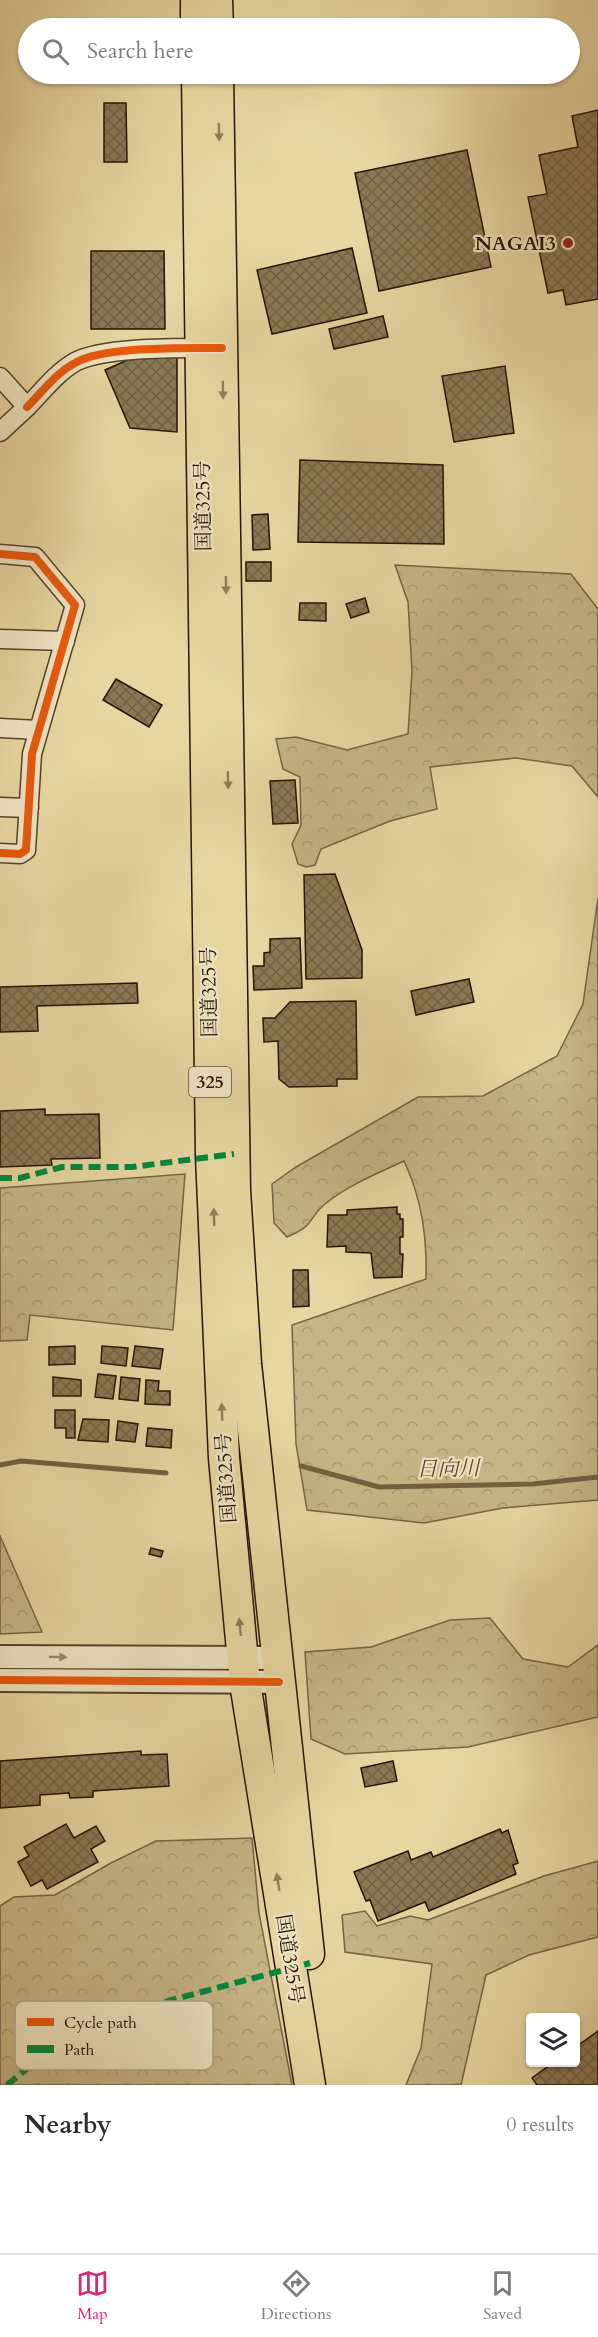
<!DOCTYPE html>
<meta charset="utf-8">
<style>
:root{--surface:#fff;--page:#f7f7f7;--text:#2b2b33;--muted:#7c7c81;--line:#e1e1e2;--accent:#db2777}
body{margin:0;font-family:Cardo,"Noto Serif JP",serif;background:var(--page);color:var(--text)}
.controls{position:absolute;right:18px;bottom:18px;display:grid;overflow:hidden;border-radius:6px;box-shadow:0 2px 4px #0004}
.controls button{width:54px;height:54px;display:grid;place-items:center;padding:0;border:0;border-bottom:2px solid var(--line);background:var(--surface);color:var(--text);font:30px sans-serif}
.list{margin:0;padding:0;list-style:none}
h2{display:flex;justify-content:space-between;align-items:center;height:78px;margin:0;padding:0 24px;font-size:26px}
h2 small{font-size:20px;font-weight:400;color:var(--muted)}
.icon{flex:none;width:33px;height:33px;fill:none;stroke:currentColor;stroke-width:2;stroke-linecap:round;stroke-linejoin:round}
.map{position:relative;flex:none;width:598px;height:2085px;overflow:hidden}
.search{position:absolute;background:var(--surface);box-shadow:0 2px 4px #0004;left:18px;right:18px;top:18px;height:66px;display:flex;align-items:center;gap:15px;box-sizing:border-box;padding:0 21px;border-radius:33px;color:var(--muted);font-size:22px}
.sheet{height:168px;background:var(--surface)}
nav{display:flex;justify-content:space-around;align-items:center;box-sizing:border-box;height:84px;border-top:2px solid var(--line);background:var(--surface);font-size:16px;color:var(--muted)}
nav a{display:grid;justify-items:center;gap:3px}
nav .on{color:var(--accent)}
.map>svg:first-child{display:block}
</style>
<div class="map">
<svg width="598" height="2085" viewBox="0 0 598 2085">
<defs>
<pattern id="forest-crowns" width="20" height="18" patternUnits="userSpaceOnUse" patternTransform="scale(1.5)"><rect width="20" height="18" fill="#c6b586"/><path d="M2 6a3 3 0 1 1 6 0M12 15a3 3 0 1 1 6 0" fill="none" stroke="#aa9b72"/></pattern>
<pattern id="building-cross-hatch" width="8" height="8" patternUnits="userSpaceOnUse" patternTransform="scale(1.5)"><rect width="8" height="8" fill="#8a7854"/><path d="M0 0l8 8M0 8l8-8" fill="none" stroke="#716143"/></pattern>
</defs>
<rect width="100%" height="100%" fill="#e7d6a2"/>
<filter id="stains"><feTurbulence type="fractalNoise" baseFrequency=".00333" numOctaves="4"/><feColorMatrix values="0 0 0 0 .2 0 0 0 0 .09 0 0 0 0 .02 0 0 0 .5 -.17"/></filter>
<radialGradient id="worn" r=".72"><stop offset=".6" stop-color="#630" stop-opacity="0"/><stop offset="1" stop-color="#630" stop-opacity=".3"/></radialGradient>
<g fill="url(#forest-crowns)" stroke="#766443" stroke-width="1.5">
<path d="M395,565l176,9 27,35v188l-26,-31 -56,-8 -86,9 7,42 -47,12 -69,28 -6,16 -9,2 -8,-3 -6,-20 9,-19 -1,-48 -17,-8 -7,-30 20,-2 51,13 61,-16 4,-63 -4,-69z"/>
<path d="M598,898v602l-95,8 -79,15 -117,-13 -11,-66 -4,-119 134,-46c1,-42 -4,-80 -22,-118 -26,12 -56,24 -79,43 -18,15 -9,21 -38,33l-13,-14 -2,-39 24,-17 122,-70 65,-1 74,-40 26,-52z"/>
<path d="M185,1174l-12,156 -143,-15 -3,25 -27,1v-153z"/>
<path d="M0,1535v1l42,96 -42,2z"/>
<path d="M490,1618l33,41 45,8 30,-22v72l-130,30 -123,7 -34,-15 -6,-87 66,-5 79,-27z"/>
<path d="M252,1838l7,75 33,172h-292v-179l14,-9 41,-2 56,-32 45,-22z"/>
<path d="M598,1861v76l-69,18 -43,20 -25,110h-55l15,-37 11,-84 -87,-12 -3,-37 23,-4 12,15 33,-10 18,4 116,-44z"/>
</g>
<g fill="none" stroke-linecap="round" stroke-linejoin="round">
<g stroke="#726040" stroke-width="5">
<path d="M0,1465l21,-4 145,12"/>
<path d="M301,1466l78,21 154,-3 65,-7"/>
</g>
</g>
<g fill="url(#building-cross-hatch)" stroke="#261300" stroke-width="1.5">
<path d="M104,103h22l1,59h-23z"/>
<path d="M598,110v189l-32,6 -3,-15 -15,3 -20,-96 19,-3 -8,-39 39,-8 -6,-31z"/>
<path d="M467,150l24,117 -112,24 -24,-118z"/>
<path d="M352,248l15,65 -95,21 -15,-64z"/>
<path d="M91,251h73l1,78h-74z"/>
<path d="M383,316l5,21 -54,12 -5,-20z"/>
<path d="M177,352v80l-47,-4 -25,-58 27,-12z"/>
<path d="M505,366l9,67 -60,9 -12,-66z"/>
<path d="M300,460l143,5 1,79 -146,-2z"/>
<path d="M268,514l2,35 -17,1 -1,-35z"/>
<rect x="246" y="562" width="25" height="19"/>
<path d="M365,598l4,14 -18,6 -5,-14z"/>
<path d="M300,603h26v18l-27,-1z"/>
<path d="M116,679l46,26 -13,22 -46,-27z"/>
<path d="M295,780l3,43 -25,1 -3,-43z"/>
<path d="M335,874l27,76v28l-56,1 -2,-104z"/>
<path d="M300,938l2,50 -48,2 -1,-24h11v-13l6,-1v-13z"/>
<path d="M469,979l5,23 -58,13 -5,-24z"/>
<path d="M137,983l1,20 -101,3 1,25 -38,1v-45z"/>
<path d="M356,1001l1,78h-20v7l-48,1 -10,-8 -1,-38 -14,1 -1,-24h12l15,-16z"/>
<path d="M45,1109v6l54,-1 1,44 -49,1 1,6 -52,2v-56z"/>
<path d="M397,1207v7h3v5h3v18h-3v17h3l-1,23 -28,1 -3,-25 -25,-1v-6l-19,1 1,-32h19v-5z"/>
<path d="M293,1270h15l1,36 -16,1z"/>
<path d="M75,1346v18l-26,1v-18z"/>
<path d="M102,1346l26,2 -2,18 -25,-3z"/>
<path d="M135,1346l28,3 -3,20 -28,-3z"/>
<path d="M98,1374l18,2 -3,23 -18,-2z"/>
<path d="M53,1377l28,3v16h-28z"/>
<path d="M121,1377l19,2 -2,22 -19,-2z"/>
<path d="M146,1380l13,1 -1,10h12v14l-25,-1z"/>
<path d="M55,1410h20v28h-9v-10h-11z"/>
<path d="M83,1419l26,1 -1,22 -30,-2z"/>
<path d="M118,1421l20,3 -3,18 -19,-2z"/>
<path d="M148,1428l24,2 -1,18 -25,-2z"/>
<path d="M151,1548l12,3 -2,6 -12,-3z"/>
<path d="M141,1751v4l26,-1 2,32 -76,5v6l-23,1 -1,-5 -29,2v10l-40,3v-47z"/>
<path d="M393,1761l4,20 -32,6 -4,-19z"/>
<path d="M66,1824l8,14 22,-12 9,15 -14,8 7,13 -51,27 -5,-9 -11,6 -13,-24 11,-6 -5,-9z"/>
<path d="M500,1829l2,4 6,-3 10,33 -5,2 3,9 -87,37 -4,-9 -47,19 -8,-21 -4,1 -12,-29 54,-21 3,9 20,-8 2,5z"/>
<path d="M598,2031v54h-61l-5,-7 22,-16h22v-15z"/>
</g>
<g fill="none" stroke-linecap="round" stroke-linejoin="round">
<g stroke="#564428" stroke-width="21">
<g id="minor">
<path d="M0,377l27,30 -27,25"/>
<path d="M27,407c15,-15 29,-34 48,-45 27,-15 102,-14 135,-14"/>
<path d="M0,554l35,3 40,48 -43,149 -6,96 -6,4 -20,-1"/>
<path d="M0,639l65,2"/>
<path d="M0,728l38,2"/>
<path d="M0,807l29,1"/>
</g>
</g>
<g stroke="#564428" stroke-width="26">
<g id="tertiary">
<path d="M0,1657l276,1"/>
<path d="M0,1680l279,2"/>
</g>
</g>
<g stroke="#261300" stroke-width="33">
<g id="trunk">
<path d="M196,0v28"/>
<path d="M217,0l1,28"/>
<path d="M197,74l14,1082 13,302 21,225 65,402"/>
<path d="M218,74l17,1116 11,174 63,590"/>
</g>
</g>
<use href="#minor" stroke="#efe4c3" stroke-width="18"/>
<use href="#tertiary" stroke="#efe4c3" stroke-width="22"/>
<use href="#trunk" stroke="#e7d6a2" stroke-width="30"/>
<g stroke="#00873e" stroke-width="6" stroke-dasharray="12 6" stroke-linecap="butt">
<path d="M0,1178h20l42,-11h70l102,-13"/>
<path d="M7,2085l39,-32 23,-12 99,-40 142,-38"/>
</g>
<g stroke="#efe4c3" stroke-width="11">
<g id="cycleway">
<path d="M27,407c15,-15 29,-34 48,-44 29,-17 112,-15 147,-15"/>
<path d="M0,554l35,3 40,48 -43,149 -6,96 -6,4 -20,-1"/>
<path d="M0,1680l279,2"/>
</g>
</g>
<use href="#cycleway" stroke="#e8590c" stroke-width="8"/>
</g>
<defs><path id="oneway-solid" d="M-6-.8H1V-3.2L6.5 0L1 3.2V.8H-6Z" transform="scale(1.5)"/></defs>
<g fill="#907e59">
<use href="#oneway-solid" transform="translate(219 132) rotate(89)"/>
<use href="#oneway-solid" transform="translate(223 390) rotate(89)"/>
<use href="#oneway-solid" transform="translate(226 585) rotate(89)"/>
<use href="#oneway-solid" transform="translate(228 780) rotate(89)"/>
<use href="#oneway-solid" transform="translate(214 1217) rotate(-92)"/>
<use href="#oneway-solid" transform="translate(222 1412) rotate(-92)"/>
<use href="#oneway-solid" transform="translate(240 1627) rotate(-96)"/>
<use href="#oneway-solid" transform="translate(278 1882) rotate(-99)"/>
</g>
<use fill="#95866b" href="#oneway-solid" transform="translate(58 1657) rotate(1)"/>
<circle fill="#8f2418" stroke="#efe4c3" stroke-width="2" cx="568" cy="243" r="6"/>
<g text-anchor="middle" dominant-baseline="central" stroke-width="4.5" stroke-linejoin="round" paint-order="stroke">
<rect fill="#efe4c3" stroke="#62523a" stroke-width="1.5" x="189" y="1067" width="42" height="30" rx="4.5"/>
<g font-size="18" font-weight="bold" fill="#261300">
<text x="210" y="1082">325</text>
</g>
<g font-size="20" font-weight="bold" fill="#261300" stroke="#efe4c3" text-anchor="end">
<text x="556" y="243">NAGAI3</text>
</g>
<g font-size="20" fill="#261300" stroke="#efe4c3">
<text transform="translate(203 506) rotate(-91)">国道325号</text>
<text transform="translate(209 992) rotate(-91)">国道325号</text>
<text transform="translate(226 1478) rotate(-94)">国道325号</text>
<text transform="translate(290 1959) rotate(81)">国道325号</text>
</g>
<g font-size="21" font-style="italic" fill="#59472b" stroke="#efe4c3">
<text transform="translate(448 1469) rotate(-1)">日向川</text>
</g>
</g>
<rect x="15" y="2001" width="198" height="69" rx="9" fill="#efe4c3" stroke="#b3a588" stroke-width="1.5"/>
<rect x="27" y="2018" width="27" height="8" fill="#e8590c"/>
<rect x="27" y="2045" width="27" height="8" fill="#00873e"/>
<g font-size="16" fill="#261300">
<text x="64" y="2028">Cycle path</text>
<text x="64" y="2055">Path</text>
</g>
<rect width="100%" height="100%" filter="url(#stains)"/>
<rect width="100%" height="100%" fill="url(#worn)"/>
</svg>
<div class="controls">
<button><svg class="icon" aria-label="layers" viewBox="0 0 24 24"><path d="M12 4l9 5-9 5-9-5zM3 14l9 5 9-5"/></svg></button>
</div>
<div class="search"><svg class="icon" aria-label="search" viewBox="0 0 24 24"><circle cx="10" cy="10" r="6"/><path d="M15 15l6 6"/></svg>Search here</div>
</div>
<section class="sheet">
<h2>Nearby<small>0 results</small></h2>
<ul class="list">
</ul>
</section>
<nav>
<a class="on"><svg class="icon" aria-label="map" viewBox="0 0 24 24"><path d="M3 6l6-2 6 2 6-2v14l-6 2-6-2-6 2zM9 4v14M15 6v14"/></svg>Map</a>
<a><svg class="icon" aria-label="directions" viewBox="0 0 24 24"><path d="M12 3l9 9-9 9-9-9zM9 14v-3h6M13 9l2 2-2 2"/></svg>Directions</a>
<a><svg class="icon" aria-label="saved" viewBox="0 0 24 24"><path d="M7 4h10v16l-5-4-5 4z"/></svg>Saved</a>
</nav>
